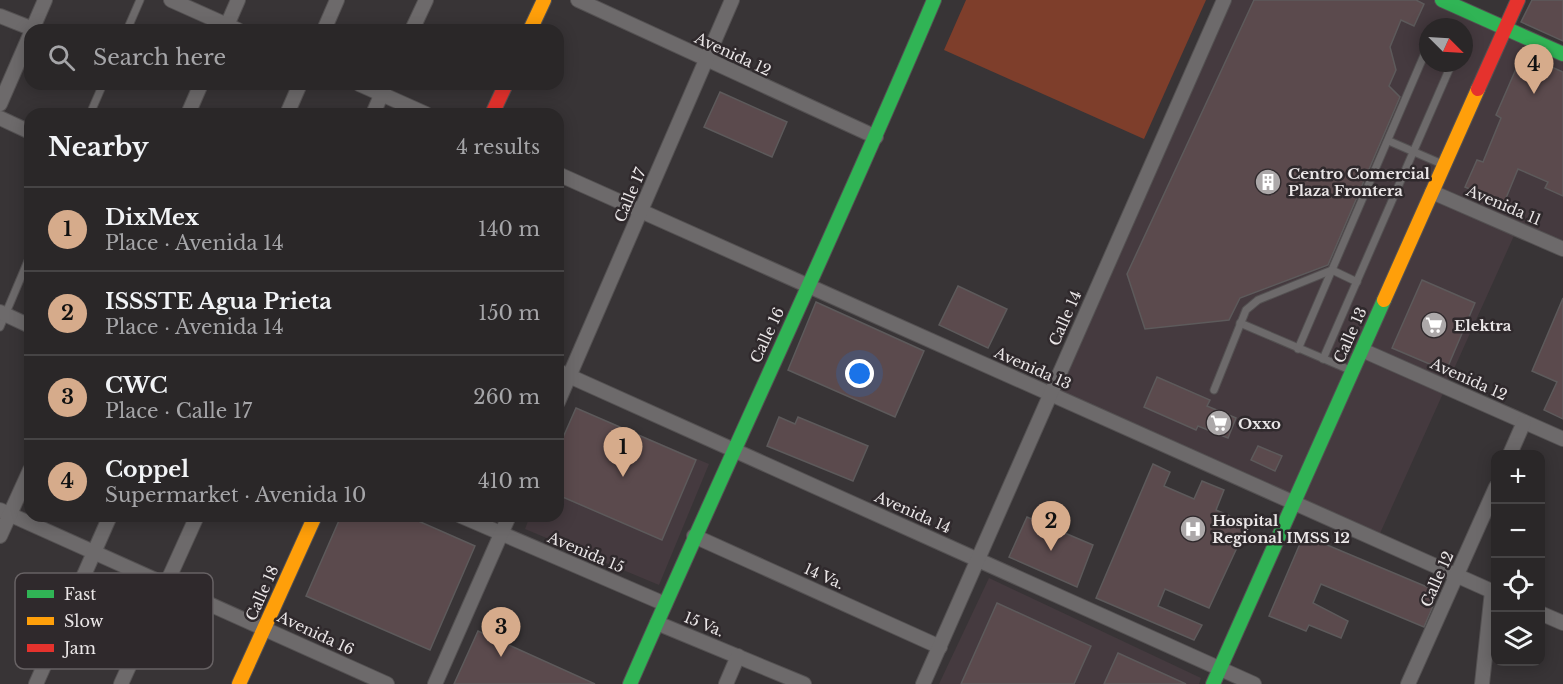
<!DOCTYPE html>
<meta charset="utf-8">
<style>
:root{--surface:#2a2728;--page:#363334;--text:#f1f3f6;--muted:#a5a5a8;--line:#464445;--accent:#d6ab8b}
body{margin:0;font-family:"Libre Baskerville",serif;background:var(--page);color:var(--text)}
.controls{position:absolute;right:18px;bottom:18px;display:grid;overflow:hidden;border-radius:12px;box-shadow:0 3px 15px #0003}
.controls button{width:54px;height:54px;display:grid;place-items:center;padding:0;border:0;border-bottom:2px solid var(--line);background:var(--surface);color:var(--text);font:30px sans-serif}
.compass{position:absolute;left:1419px;top:18px;width:54px;height:54px;border-radius:50%;background:var(--surface);box-shadow:0 3px 15px #0003;rotate:114deg}
.you{position:absolute;left:860px;top:374px;width:21px;height:21px;margin:-15px;border:4px solid #fff;border-radius:50%;background:#1a73e8;box-shadow:0 0 0 9px #1a73e833}
.badge{display:grid;place-items:center;width:39px;height:39px;border-radius:50%;background:var(--accent);color:#111;font-size:20px;font-weight:700}
.pin{position:absolute;translate:-50% -50px;filter:drop-shadow(0 2px 3px #0008)}
.pin::after{content:'';position:absolute;top:32px;width:21px;height:18px;background:inherit;clip-path:polygon(0 0,100% 0,50% 100%)}
.list{margin:0;padding:0;list-style:none}
h2{display:flex;justify-content:space-between;align-items:center;height:78px;margin:0;padding:0 24px;font-size:26px}
h2 small{font-size:20px;font-weight:400;color:var(--muted)}
.list li{display:grid;grid-template-columns:39px 1fr auto;gap:18px;align-items:center;box-sizing:border-box;height:84px;padding:0 24px;border-top:2px solid var(--line)}
.list b{display:block;font-size:22px;white-space:nowrap}
.list p{margin:0;font-size:20px;white-space:nowrap;color:var(--muted)}
.list em{font-size:20px;font-style:normal;color:var(--muted)}
.icon{flex:none;width:33px;height:33px;fill:none;stroke:currentColor;stroke-width:2;stroke-linecap:round;stroke-linejoin:round}
.map{position:relative;flex:none;width:1563px;height:684px;overflow:hidden}
.search{position:absolute;background:var(--surface);box-shadow:0 3px 15px #0003;left:24px;top:24px;width:540px;height:66px;display:flex;align-items:center;gap:15px;box-sizing:border-box;padding:0 21px;border-radius:18px;color:var(--muted);font-size:22px}
.panel{position:absolute;background:var(--surface);box-shadow:0 3px 15px #0003;left:24px;top:108px;width:540px;height:414px;border-radius:18px}
.map>svg:first-child{display:block}
</style>
<div class="map">
<svg width="1563" height="684" viewBox="0 0 1563 684">
<rect width="100%" height="100%" fill="#383436"/>
<g fill="#453a3f" fill-rule="evenodd">
<path d="M1224,0h220l119,53v196l-46,-20 -140,311 -328,-146zM1428,27h36v36h-36z"/>
<path d="M576,408l133,56 -50,121 -134,-56 5,-13h28v-67z"/>
<path d="M989,578l212,100 -2,6h-260z"/>
</g>
<path fill="#7e3e2b" d="M966,0h240l-62,139 -200,-89z"/>
<g fill="#5b4a4d" stroke="#5d5a5b" stroke-width="1.5">
<path d="M1254,0h162l8,4 -10,22 -13,-6 -11,27 6,23 -7,16 11,11 -72,168 -88,33 -11,22 -84,9 -18,-55z"/>
<path d="M1532,0h31v41l-42,-19z"/>
<path d="M1536,60l27,12v124l-18,-8 3,-6 -30,-13 -14,34 -39,-16 12,-27 6,2 18,-44 -5,-3 20,-46z"/>
<path d="M720,92l67,30 -15,35 -68,-30z"/>
<path d="M1422,280l53,23 -29,68 -54,-23z"/>
<path d="M958,286l49,23 -19,39 -49,-23z"/>
<path d="M1563,298v121l-19,-9 13,-28 -25,-11z"/>
<path d="M816,302l108,49 -29,66 -107,-47z"/>
<path d="M1157,377l53,23 -3,6 29,12 -8,20 -30,-12 -2,4 -52,-23z"/>
<path d="M576,408l120,52 -34,80 -104,-45v-46z"/>
<path d="M779,417l16,7 3,-7 70,29 -15,35 -86,-35z"/>
<path d="M1258,446l24,10 -7,15 -24,-11z"/>
<path d="M1153,464l17,8 -6,14 30,13 8,-18 22,9 -8,20 32,14 -39,84 -44,-19 -7,17 44,19 -8,15 -98,-42z"/>
<path d="M341,516h66l68,30 -45,104 -124,-54z"/>
<path d="M1027,517l66,28 -16,42 -68,-30z"/>
<path d="M1308,537l131,55 -15,35 -103,-43 -8,19 35,18 -7,17 -32,-13 -3,6 -37,-15 33,-77 4,2z"/>
<path d="M997,603l94,43 -17,38h-113z"/>
<path d="M478,631l117,53h-141z"/>
<path d="M1118,653l68,31h-82z"/>
</g>
<g fill="none" stroke-linecap="round" stroke-linejoin="round">
<g stroke="#545152" stroke-width="9">
<g id="lane">
<path d="M127,30l13,-30"/>
<path d="M90,114l13,-30"/>
<path d="M1389,141l53,23"/>
<path d="M1240,323l110,47"/>
<path d="M0,327l30,-71"/>
<path d="M1298,349l130,-303"/>
<path d="M1323,359l129,-296"/>
<path d="M1214,390l32,-80 12,-10 74,-30 25,12"/>
</g>
</g>
<g stroke="#545152" stroke-width="16">
<g id="street">
<path d="M171,0l67,30"/>
<path d="M578,0l298,137"/>
<path d="M0,16l33,13"/>
<path d="M32,30l13,-30"/>
<path d="M225,30l13,-30"/>
<path d="M324,30l13,-30"/>
<path d="M412,30l14,-30"/>
<path d="M359,84l67,30"/>
<path d="M0,104l30,-69"/>
<path d="M188,114l13,-30"/>
<path d="M287,114l13,-30"/>
<path d="M373,114l13,-30"/>
<path d="M0,118l30,14"/>
<path d="M558,174l938,419"/>
<path d="M1432,192l131,57"/>
<path d="M0,312l30,14"/>
<path d="M1362,350l201,89"/>
<path d="M558,371l696,313"/>
<path d="M558,402l174,-402"/>
<path d="M1510,454l14,-32"/>
<path d="M0,510l387,174"/>
<path d="M461,516l204,88"/>
<path d="M0,536l30,-66"/>
<path d="M694,536l246,111"/>
<path d="M1540,613l23,10"/>
<path d="M657,623l147,61"/>
<path d="M36,684l74,-168"/>
<path d="M121,684l76,-168"/>
<path d="M435,684l74,-168"/>
<path d="M726,684l12,-28"/>
<path d="M923,684l301,-684"/>
<path d="M1408,684l88,-197"/>
<path d="M1482,684l10,-93"/>
</g>
</g>
<g stroke="#545152" stroke-width="16">
<g id="fast">
<path d="M1442,0l121,54"/>
<path d="M630,684c100,-229 207,-454 304,-684"/>
<path d="M1213,684l171,-384"/>
</g>
</g>
<g stroke="#545152" stroke-width="16">
<g id="slow">
<path d="M530,30l14,-30"/>
<path d="M1384,300l94,-211"/>
<path d="M239,684l76,-168"/>
</g>
</g>
<g stroke="#545152" stroke-width="16">
<g id="jam">
<path d="M1478,89l40,-89"/>
<path d="M492,114l14,-30"/>
</g>
</g>
<use href="#lane" stroke="#6d6a6b" stroke-width="7"/>
<use href="#street" stroke="#6d6a6b" stroke-width="14"/>
<use href="#fast" stroke="#30b455" stroke-width="14"/>
<use href="#slow" stroke="#ff9f0a" stroke-width="14"/>
<use href="#jam" stroke="#e5322d" stroke-width="14"/>
</g>
<defs>
<g id="building-disc" transform="scale(1.35)"><circle r="9.5" fill="#aca8a9" stroke="#2f292c"/><path d="M-4-6H4V6H1V3H-1V6H-4ZM-2.5-4.3h1.7v1.8h-1.7ZM.8-4.3h1.7v1.8H.8ZM-2.5-1h1.7V.8h-1.7ZM.8-1h1.7V.8H.8Z" fill="#fff"/></g>
<g id="supermarket-disc" transform="scale(1.35)"><circle r="9.5" fill="#aca8a9" stroke="#2f292c"/><path d="M-6-5.5h2.5l.6 2H6L4.5 2H-2.5L-4.4-4H-6ZM-1.5 3.2a1.3 1.3 0 1 0 .1 0ZM3 3.2a1.3 1.3 0 1 0 .1 0Z" fill="#fff"/></g>
<g id="hospital-disc" transform="scale(1.35)"><circle r="9.5" fill="#aca8a9" stroke="#2f292c"/><path d="M-5-5h3v3.5h4V-5h3V5h-3V1.5h-4V5h-3Z" fill="#fff"/></g>
</defs>
<g fill-rule="evenodd">
<use href="#building-disc" x="1268" y="182"/>
<use href="#supermarket-disc" x="1434" y="325"/>
<use href="#supermarket-disc" x="1219" y="423"/>
<use href="#hospital-disc" x="1193" y="529"/>
</g>
<g text-anchor="middle" dominant-baseline="central" stroke-width="5" stroke-linejoin="round" paint-order="stroke">
<g font-size="15" fill="#eae6e7" stroke="#2f292c">
<text transform="translate(733 54) rotate(25)">Avenida 12</text>
<text transform="translate(630 195) rotate(-67)">Calle 17</text>
<text transform="translate(1504 205) rotate(23)">Avenida 11</text>
<text transform="translate(1065 318) rotate(-66)">Calle 14</text>
<text transform="translate(767 335) rotate(-65)">Calle 16</text>
<text transform="translate(1350 335) rotate(-66)">Calle 13</text>
<text transform="translate(1033 368) rotate(24)">Avenida 13</text>
<text transform="translate(1469 379) rotate(24)">Avenida 12</text>
<text transform="translate(913 512) rotate(24)">Avenida 14</text>
<text transform="translate(586 552) rotate(23)">Avenida 15</text>
<text transform="translate(824 576) rotate(24)">14 Va.</text>
<text transform="translate(1437 579) rotate(-66)">Calle 12</text>
<text transform="translate(262 593) rotate(-66)">Calle 18</text>
<text transform="translate(704 624) rotate(22)">15 Va.</text>
<text transform="translate(316 633) rotate(25)">Avenida 16</text>
</g>
<g font-size="15" font-weight="bold" fill="#eae6e7" stroke="#2f292c" text-anchor="start">
<text x="1288" y="173">Centro Comercial<tspan x="1288" dy="17">Plaza Frontera</tspan></text>
<text x="1454" y="325">Elektra</text>
<text x="1238" y="423">Oxxo</text>
<text x="1212" y="520">Hospital<tspan x="1212" dy="17">Regional IMSS 12</tspan></text>
</g>
</g>
<rect x="15" y="573" width="198" height="96" rx="9" fill="#2f292c" stroke="#676264" stroke-width="1.5"/>
<rect x="27" y="590" width="27" height="8" fill="#30b455"/>
<rect x="27" y="617" width="27" height="8" fill="#ff9f0a"/>
<rect x="27" y="644" width="27" height="8" fill="#e5322d"/>
<g font-size="16" fill="#eae6e7">
<text x="64" y="600">Fast</text>
<text x="64" y="627">Slow</text>
<text x="64" y="654">Jam</text>
</g>
</svg>
<div class="controls">
<button>+</button>
<button>−</button>
<button><svg class="icon" aria-label="locate" viewBox="0 0 24 24"><circle cx="12" cy="12" r="6"/><path d="M12 2v4M12 18v4M2 12h4M18 12h4"/></svg></button>
<button><svg class="icon" aria-label="layers" viewBox="0 0 24 24"><path d="M12 4l9 5-9 5-9-5zM3 14l9 5 9-5"/></svg></button>
</div>
<svg class="compass" viewBox="-18 -18 36 36"><path d="M0-13l5 13h-10z" fill="#e53935"/><path d="M0 13l5-13h-10z" fill="#a5a5a8"/></svg>
<div class="you"></div>
<div class="pin badge" style="left:623px;top:477px">1</div>
<div class="pin badge" style="left:1051px;top:551px">2</div>
<div class="pin badge" style="left:501px;top:657px">3</div>
<div class="pin badge" style="left:1534px;top:94px">4</div>
<div class="search"><svg class="icon" aria-label="search" viewBox="0 0 24 24"><circle cx="10" cy="10" r="6"/><path d="M15 15l6 6"/></svg>Search here</div>
<section class="panel">
<h2>Nearby<small>4 results</small></h2>
<ul class="list">
<li><span class="badge">1</span><div><b>DixMex</b><p>Place · Avenida 14</p></div><em>140 m</em></li>
<li><span class="badge">2</span><div><b>ISSSTE Agua Prieta</b><p>Place · Avenida 14</p></div><em>150 m</em></li>
<li><span class="badge">3</span><div><b>CWC</b><p>Place · Calle 17</p></div><em>260 m</em></li>
<li><span class="badge">4</span><div><b>Coppel</b><p>Supermarket · Avenida 10</p></div><em>410 m</em></li>
</ul>
</section>
</div>
